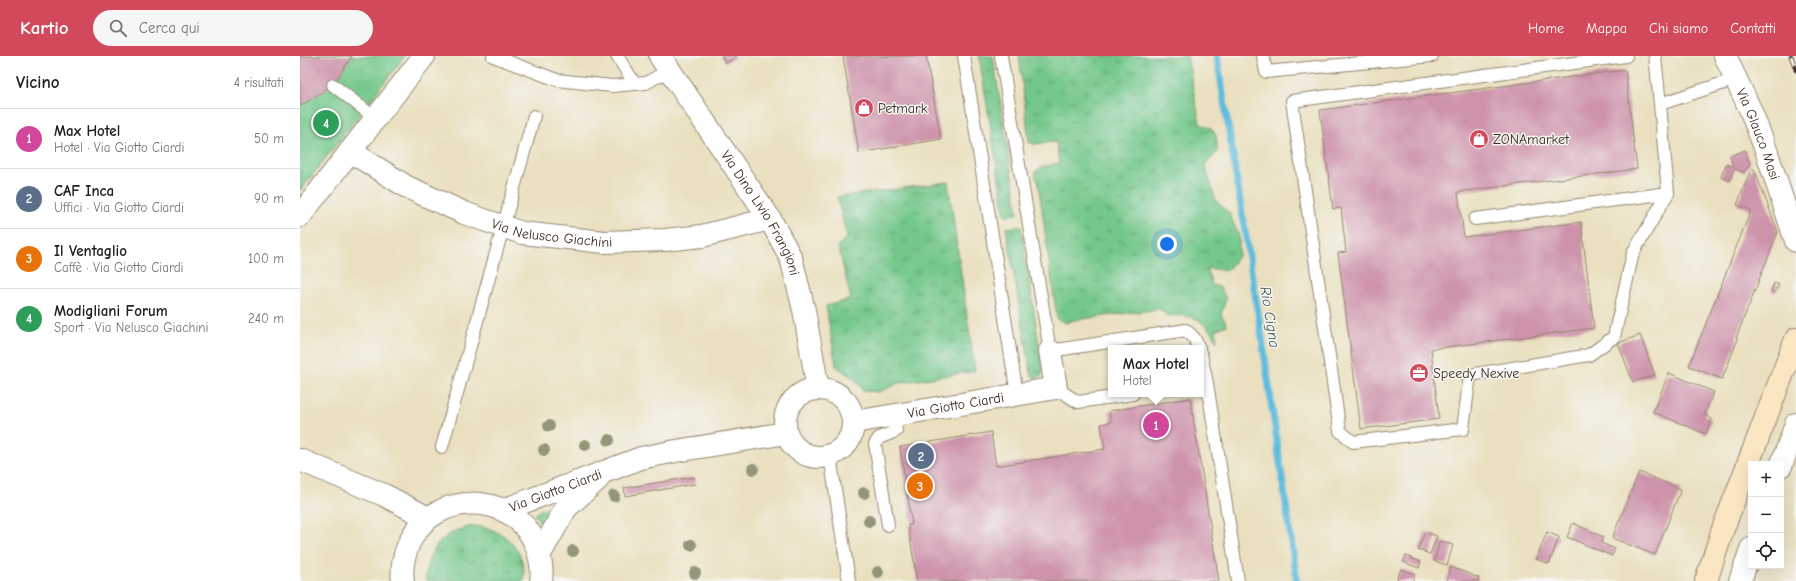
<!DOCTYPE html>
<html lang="it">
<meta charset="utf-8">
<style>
:root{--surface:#fff;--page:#f6f6f6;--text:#202124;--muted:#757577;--line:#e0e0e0;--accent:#d1495b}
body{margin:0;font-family:"Comic Neue",sans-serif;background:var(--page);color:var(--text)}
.controls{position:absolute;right:12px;bottom:12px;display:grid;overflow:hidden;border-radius:0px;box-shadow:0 4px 16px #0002}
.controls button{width:36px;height:36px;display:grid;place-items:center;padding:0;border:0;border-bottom:1px solid var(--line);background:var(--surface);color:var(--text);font:20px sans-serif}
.you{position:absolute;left:867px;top:188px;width:14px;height:14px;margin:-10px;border:3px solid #fff;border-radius:50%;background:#1a73e8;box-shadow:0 0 0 6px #1a73e833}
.badge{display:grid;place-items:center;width:26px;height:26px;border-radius:50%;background:var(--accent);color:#fff;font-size:13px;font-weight:700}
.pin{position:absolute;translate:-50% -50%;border:2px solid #fff;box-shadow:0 1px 4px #0006}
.popup{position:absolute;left:808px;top:289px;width:96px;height:52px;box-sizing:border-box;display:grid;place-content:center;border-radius:0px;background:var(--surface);filter:drop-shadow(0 1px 3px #0005);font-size:13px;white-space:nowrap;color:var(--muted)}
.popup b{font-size:15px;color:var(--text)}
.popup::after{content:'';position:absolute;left:50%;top:100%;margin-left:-8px;border:8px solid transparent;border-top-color:var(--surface)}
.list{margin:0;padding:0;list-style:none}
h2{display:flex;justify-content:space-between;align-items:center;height:52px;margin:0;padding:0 16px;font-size:17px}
h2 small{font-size:13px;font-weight:400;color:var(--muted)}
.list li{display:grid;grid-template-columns:26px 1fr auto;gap:12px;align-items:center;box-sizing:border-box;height:60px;padding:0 16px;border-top:1px solid var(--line)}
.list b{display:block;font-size:15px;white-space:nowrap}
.list p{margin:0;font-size:13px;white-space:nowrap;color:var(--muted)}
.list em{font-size:13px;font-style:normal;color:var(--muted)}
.icon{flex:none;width:22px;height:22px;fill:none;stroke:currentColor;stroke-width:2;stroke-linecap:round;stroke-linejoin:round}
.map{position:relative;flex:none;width:1496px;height:525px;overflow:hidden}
header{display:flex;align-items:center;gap:24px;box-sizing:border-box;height:56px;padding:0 20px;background:var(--accent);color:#fff}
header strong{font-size:19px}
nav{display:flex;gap:22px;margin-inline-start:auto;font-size:14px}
.search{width:280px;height:36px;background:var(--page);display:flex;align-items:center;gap:10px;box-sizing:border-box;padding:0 14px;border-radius:22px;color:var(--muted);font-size:15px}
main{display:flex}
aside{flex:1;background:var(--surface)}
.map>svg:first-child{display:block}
</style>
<header>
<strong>Kartio</strong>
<div class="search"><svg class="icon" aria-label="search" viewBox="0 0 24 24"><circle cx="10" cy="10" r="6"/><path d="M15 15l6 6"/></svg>Cerca qui</div>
<nav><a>Home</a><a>Mappa</a><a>Chi siamo</a><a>Contatti</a></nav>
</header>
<main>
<aside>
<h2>Vicino<small>4 risultati</small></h2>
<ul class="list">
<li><span class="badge" style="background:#d1479c">1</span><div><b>Max Hotel</b><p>Hotel · Via Giotto Ciardi</p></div><em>50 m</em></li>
<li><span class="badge" style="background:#5c6f8a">2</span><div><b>CAF Inca</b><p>Uffici · Via Giotto Ciardi</p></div><em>90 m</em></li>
<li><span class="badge" style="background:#e8710a">3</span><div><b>Il Ventaglio</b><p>Caffè · Via Giotto Ciardi</p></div><em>100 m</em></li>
<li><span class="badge" style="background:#2e9e5b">4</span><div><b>Modigliani Forum</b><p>Sport · Via Nelusco Giachini</p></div><em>240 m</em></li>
</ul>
</aside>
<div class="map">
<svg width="1496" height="525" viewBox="0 0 1496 525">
<defs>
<pattern id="grass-tufts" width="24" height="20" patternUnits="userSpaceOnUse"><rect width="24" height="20" fill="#73c78b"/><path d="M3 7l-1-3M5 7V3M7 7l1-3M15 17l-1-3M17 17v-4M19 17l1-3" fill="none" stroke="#60a271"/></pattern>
</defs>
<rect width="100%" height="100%" fill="#f6f6f2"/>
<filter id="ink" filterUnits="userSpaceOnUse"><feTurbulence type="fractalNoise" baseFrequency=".025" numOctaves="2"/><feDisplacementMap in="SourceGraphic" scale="8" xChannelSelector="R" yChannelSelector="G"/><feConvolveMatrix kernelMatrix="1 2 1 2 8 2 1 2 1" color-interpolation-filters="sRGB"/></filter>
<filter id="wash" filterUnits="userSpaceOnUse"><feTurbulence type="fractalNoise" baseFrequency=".012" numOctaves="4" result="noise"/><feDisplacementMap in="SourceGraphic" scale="16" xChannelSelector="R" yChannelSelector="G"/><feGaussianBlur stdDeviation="0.9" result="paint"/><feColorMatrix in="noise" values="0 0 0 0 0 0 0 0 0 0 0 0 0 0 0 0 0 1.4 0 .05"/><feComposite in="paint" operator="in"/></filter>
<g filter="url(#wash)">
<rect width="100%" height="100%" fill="#eae0bf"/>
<g fill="url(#grass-tufts)" stroke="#577854">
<path d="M679,0h14l25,158 -13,2z"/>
<path d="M719,0h168l13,68c18,6 17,12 17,29l-12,12 11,36 13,12 10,23v19l-12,16 -20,-3 5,17 8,2 6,12 -5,15 6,11 -11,5 1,12c-14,-25 -23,-27 -50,-26l-7,-7 -86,11 -8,3 -9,-4 -19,-138 -3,-4 1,-6 6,-4 17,-4 -3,-21 -22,2 -5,-2z"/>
<path d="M648,126l27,189 -76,12 -20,9 -15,-1 -9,-11 -19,-14 -10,-60 25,-7 -13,-53 9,-9 -10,-40z"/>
<path d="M721,170l22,145 -2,5 -7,2 -3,-4 -25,-146z"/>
<path d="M261,443l-16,30 -11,-15z"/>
<path d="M175,470c29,2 52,25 49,55h-98c-2,-31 20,-52 49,-55z"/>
</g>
<path fill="#73c78b" stroke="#577854" d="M0,0h105l-105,135z"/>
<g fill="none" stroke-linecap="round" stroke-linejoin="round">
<path stroke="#5fbcdd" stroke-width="7" d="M917,0l45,282 35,243"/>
</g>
<g id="blocks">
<g fill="#cd93ab">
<path d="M0,0h52l-19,29 -33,21z"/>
<path d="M421,0h16l-11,7z"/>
<path d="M543,0h83l15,83 -82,14z"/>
<path d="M1325,14l12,99 -179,23 6,45 117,-15 13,106 -163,21 8,70 -78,10 -23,-176 8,-1 -5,-44 -8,1 -13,-99z"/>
<path d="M1445,94l5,14 -6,8 -10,-3 -4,12 -9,-4 5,-13 7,3 -3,-11z"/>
<path d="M1451,113h3l24,63 -42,106 2,1 -16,40 -33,-13 62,-156 -14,-5z"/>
<path d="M1474,227l5,2 -4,8 -4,-2z"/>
<path d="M1340,279l15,40 -22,7 -15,-39z"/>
<path d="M1369,317l45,19 -10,23 8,4 -6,15 -53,-22z"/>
<path d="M890,342l29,183h-302l-9,-56h4l-12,-78 91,-15 5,34 109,-17 -4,-25 10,-2 -2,-11z"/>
<path d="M1339,416l42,17 -26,66 -43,-17z"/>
<path d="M394,421l1,7 -70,12 -1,-8z"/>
<path d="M1273,467l30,14 -2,6 14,6 -3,7 -45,-19z"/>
<path d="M1125,476l12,4 -7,18 -12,-4z"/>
<path d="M1247,476l12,5 -10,27 -13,-5z"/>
<path d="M1140,485l13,4 -6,20 -13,-4z"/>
<path d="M1106,500l15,6 -2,6 -16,-6z"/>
<path d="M1151,511l28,11 -1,3h-32z"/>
<path d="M1101,513l14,5 -2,7h-17z"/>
</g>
</g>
</g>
<g filter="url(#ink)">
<use href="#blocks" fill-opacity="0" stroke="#92856e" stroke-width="1"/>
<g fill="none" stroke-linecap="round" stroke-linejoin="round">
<g stroke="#92856e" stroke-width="14">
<g id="service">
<path d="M193,0l64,24 55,6 34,-3 23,-13"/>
<path d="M317,0l18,28"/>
<path d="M664,0l53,339"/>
<path d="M701,0l49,295 136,-21 8,8 5,10"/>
<path d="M963,0l3,16 166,-16"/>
<path d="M1326,0l-334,45 48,330 13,11 110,-13 7,-54 119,-20 25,-18 19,-84 35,-60"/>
<path d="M1355,0l5,48"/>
<path d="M33,29l42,33"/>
<path d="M1175,163l193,-26 -8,-89 76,-25"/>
<path d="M901,298l6,29 31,198"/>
<path d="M756,332l22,14 55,-8"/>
<path d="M142,391l92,-331"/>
<path d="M530,400l19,125"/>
<path d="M588,469l-13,-81 4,-6 17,-7 -2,-16"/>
</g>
</g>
<g stroke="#92856e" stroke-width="24">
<g id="minor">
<path id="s1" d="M360,0l110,163 21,39 13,52 14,79"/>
<path id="s2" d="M1425,0l25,53 16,41 30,91"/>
<path id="s3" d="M50,95l57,36 57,26 58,20 82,9 61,-2 37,-4 68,-17"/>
<path d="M0,160l124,-160"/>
<circle cx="519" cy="367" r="34"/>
<path id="s4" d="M554,366l202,-34 -6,-37"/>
<path d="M1481,410l15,-42"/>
<path id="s5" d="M203,454l138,-52 35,-7 110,-18"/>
<path d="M240,498l26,-46 32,-29"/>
<path d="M1440,525l11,-32"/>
</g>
</g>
<g stroke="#92856e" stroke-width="24">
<g id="tertiary">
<path d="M0,404l84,35 44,23"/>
<path d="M103,525c-2,-13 1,-26 6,-38 23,-52 103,-53 126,0 5,12 8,25 6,38"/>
</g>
</g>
<g stroke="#92856e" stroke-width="24">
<path id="secondary" d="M1406,525l17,-52 73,-190"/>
</g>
<use href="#service" stroke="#fff" stroke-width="12"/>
<use href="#minor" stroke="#fff" stroke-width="22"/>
<use href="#tertiary" stroke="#fff" stroke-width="22"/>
<use href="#secondary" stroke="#fbe6c4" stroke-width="22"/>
<g stroke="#3b2a1e" stroke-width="4.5">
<path id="rail" d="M1491,0l5,14"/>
</g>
<use href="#rail" stroke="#f6f6f2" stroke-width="3" stroke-dasharray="9" stroke-linecap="butt"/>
</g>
<g fill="#939679">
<circle cx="249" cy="370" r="6"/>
<circle cx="309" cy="384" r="6"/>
<circle cx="285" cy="389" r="6"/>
<circle cx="244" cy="394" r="6"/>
<circle cx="453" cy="413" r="6"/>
<circle cx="564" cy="437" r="6"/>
<circle cx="314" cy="440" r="6"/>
<circle cx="569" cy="465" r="6"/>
<circle cx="391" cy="489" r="6"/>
<circle cx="273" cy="495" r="6"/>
<circle cx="578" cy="516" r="6"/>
<circle cx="395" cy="517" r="6"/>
</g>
</g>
<defs>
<g id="shop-disc" transform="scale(1)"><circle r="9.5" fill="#d1495b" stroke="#f6f6f2"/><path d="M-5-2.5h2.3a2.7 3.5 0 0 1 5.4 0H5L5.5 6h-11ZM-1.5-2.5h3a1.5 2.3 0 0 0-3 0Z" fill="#fff"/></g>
<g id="office-disc" transform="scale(1)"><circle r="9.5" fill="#d1495b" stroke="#f6f6f2"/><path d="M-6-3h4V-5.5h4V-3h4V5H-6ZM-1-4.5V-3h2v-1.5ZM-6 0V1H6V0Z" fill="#fff"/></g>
</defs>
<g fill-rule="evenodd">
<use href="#shop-disc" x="564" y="52"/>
<use href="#shop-disc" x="1179" y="83"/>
<use href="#office-disc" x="1119" y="317"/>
</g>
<g text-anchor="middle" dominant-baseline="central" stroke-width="3" stroke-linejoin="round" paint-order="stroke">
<g font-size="14" fill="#3b2a1e" stroke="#f6f6f2" text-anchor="start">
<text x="578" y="52">Petmark</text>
<text x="1193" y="83">ZONAmarket</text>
<text x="1133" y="317">Speedy Nexive</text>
</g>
<g font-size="14" fill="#3b2a1e" stroke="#f6f6f2">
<text stroke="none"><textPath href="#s2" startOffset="85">Via Glauco Masi</textPath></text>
<text stroke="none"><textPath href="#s1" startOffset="187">Via Dino Livio Frangioni</textPath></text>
<text stroke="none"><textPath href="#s3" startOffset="221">Via Nelusco Giachini</textPath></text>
<text stroke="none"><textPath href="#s4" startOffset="103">Via Giotto Ciardi</textPath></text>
<text stroke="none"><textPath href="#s5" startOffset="56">Via Giotto Ciardi</textPath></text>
</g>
<g font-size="15" font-style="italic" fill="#465657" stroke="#f6f6f2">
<text transform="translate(970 261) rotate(81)">Rio Cigna</text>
</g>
</g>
</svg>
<div class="controls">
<button>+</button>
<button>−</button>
<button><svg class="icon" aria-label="locate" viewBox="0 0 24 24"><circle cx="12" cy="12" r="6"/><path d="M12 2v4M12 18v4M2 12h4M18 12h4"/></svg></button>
</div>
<div class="you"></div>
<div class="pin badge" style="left:856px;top:369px;background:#d1479c">1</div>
<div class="popup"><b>Max Hotel</b>Hotel</div>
<div class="pin badge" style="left:621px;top:400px;background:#5c6f8a">2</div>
<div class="pin badge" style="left:620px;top:430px;background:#e8710a">3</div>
<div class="pin badge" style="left:26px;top:67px;background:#2e9e5b">4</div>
</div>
</main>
